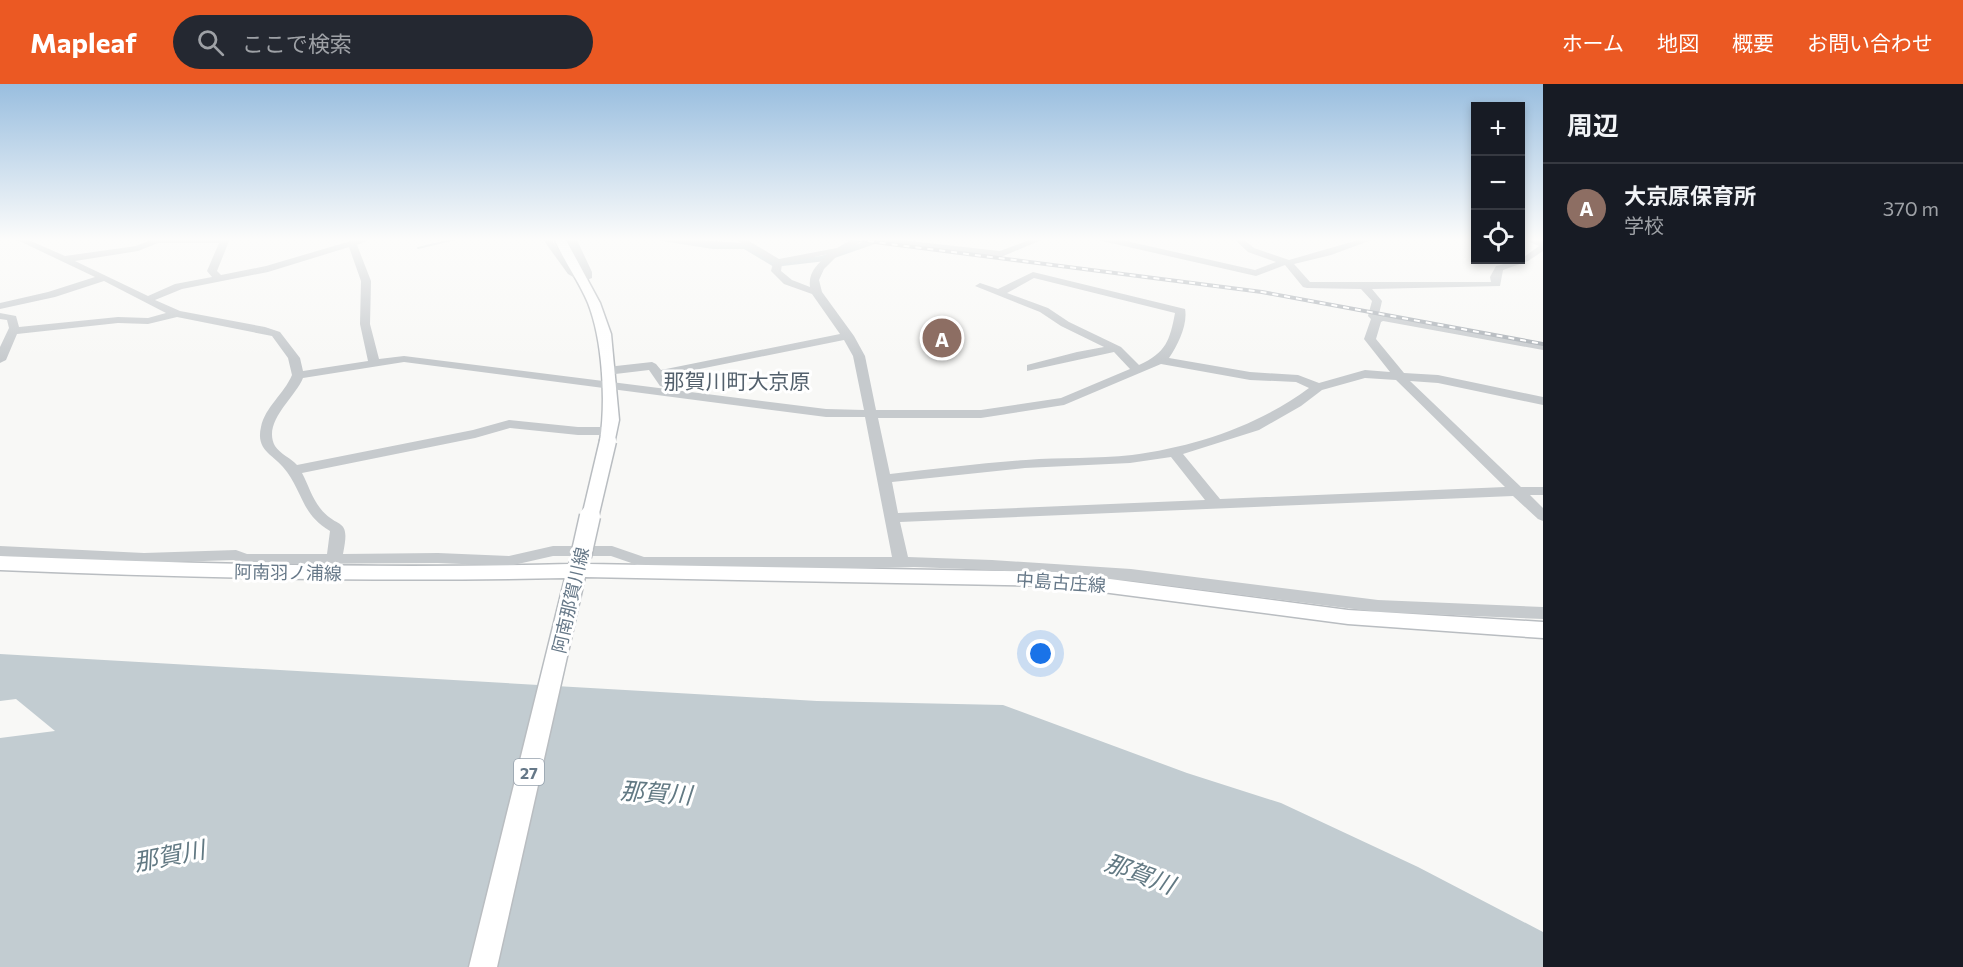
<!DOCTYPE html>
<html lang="ja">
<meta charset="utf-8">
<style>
:root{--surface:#171b24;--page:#242831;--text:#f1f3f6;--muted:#9ea1a6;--line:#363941;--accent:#eb5923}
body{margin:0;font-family:Commissioner,"Noto Sans JP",sans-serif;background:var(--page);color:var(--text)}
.controls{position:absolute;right:18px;top:18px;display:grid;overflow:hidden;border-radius:0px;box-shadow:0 3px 9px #0003}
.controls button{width:54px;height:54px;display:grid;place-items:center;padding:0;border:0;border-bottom:2px solid var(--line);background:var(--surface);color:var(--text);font:30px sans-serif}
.you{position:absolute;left:1041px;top:570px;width:21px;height:21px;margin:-15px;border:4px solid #fff;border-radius:50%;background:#1a73e8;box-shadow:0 0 0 9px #1a73e833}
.badge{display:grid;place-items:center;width:39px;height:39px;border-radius:50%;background:var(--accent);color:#fff;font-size:20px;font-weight:700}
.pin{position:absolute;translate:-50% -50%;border:3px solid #fff;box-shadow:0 2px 6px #0006}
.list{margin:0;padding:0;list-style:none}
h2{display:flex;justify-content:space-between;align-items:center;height:78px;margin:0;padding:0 24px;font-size:26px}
h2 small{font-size:20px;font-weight:400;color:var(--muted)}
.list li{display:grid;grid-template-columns:39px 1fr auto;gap:18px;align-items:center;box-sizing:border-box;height:90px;padding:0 24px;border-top:2px solid var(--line)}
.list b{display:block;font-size:22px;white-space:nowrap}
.list p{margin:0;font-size:20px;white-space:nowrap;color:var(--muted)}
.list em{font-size:20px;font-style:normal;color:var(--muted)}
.icon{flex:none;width:33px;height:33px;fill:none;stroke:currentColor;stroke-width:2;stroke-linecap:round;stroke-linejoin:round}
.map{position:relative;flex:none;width:1543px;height:883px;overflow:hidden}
header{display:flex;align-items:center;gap:36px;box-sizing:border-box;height:84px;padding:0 30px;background:var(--accent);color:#fff}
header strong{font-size:28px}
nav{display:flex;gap:33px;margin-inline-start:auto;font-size:21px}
.search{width:420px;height:54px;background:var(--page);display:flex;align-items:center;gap:15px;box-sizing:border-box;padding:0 21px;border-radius:33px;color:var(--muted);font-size:22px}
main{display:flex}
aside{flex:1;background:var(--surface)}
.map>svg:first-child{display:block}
</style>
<header>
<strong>Mapleaf</strong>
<div class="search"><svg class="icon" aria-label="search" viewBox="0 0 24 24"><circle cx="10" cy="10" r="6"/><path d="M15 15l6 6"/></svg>ここで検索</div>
<nav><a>ホーム</a><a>地図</a><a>概要</a><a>お問い合わせ</a></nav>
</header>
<main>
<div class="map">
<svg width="1543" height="883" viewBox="0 0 1543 883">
<rect width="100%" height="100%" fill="#f8f8f6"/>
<path fill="#c2ccd1" d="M0,570l817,47 186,4 184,68 94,30 137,64 125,65v35h-1543v-229l55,-7 -39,-32 -16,2z"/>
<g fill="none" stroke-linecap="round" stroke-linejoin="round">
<path stroke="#c2ccd1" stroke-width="2" d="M418,164l42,-10"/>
<path fill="#c2ccd1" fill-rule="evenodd" d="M657,154l89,5 30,17 45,-4 55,-18h16l-66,23 -52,6 -30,-18h-31l-51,-8z"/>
<g stroke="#b9bdc1" stroke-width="3">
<g id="major">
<path d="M554,154h11l35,65 11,31 8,86 -5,24h-12l-2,-3c6,-39 3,-100 -12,-138 -9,-22 -25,-43 -34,-65z"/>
<path d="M579,470l7,1 2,9 468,8 292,38 195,12v16l-195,-14 -292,-38 -471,-9 -88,390h-28l96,-389c-188,4 -377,0 -565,-8v-14c190,8 379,13 569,8l3,-9z"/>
</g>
</g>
<g fill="#c6cacd" fill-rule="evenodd">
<path d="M13,154h11l41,18 71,-10 19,-8h67l7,3 -12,30 4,4 45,-9 95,-28h13l-17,7 14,36 -1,43 9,35 25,-3 422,53 38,1 -11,-54 -9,-16 -179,36 5,7 -6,4 -4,-1 -11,-16 -42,5 -6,-4 6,-4 45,-5 4,2 5,6 179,-36 -28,-40 -28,-10 -13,-13 2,-8 -39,-25h10l35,21 58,-11 17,-10h29l117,13 35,-13h11l-45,19 -139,-16 -25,15 -13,13 -5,11 3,12 32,44 11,20 11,54h105l80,-12 69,-29 -16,-17 -87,19v-6l50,-13 27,-5 -43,-21 -21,-14 -65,-26 5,-3 18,6 35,-17 152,37c3,15 -7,36 -16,49l81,14 48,3 21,8 46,-13 25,2 -26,-33 7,-20 -3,-3 4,-15 -11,-12 -54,-1 -4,-1 -18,-22 -29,11 -154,-35 -4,-3h15l142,32 21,-8 -28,-10 -15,-14h9l12,10 35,12 76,-22h12l-46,17 -37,9 16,18h181l-1,-5 6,-11 24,-6 19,-14 -19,-8h13l10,3v10l-15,10 -25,9 -3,16 -128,3 10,12 -3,13 2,1 162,29v6l-160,-29 -2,1 -5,17 28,34 34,2 105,22v8l-105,-22 -28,-2 111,106h22v8h-13l13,13v13l-5,-2 -25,-23 -613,26 8,35 84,3 139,9 247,31 165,7v12l-165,-7 -247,-31 -139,-11 -78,-3 -72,2 -199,-2 -32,-11h-58l-44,10 -71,-3 -197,1 -7,-4 -90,3 -144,-7v-10l144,7 92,-3 11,4h80l3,-23c-28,-17 -26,-35 -43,-59 -11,-17 -32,-20 -26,-45 4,-20 23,-33 31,-52l-4,-17 -16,-22 -95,-19 -29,7 -30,-1 -101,11 -11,26 -6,3v-16l9,-19 -2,-8 -7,-1v-6l16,3 3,11 99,-10 30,1 18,-5 -62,-32 -49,16 -55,12v-6l48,-11 47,-15zM158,159h61l-12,28 5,6 -37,7 -27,12 -73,-35 63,-10zM349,163l12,34 -1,43 8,37 -65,10 -3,-13 -20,-26 -15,-5 -85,-16 -25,-11 27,-11 86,-17zM828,170c-10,10 -20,18 -18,33l-18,-7 -11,-9 1,-7zM1034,194l141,35c-5,27 -9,40 -36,52l-18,-18 -52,-25 -21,-14 -41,-15zM404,278l422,55h39l27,140h-248l-32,-11h-59l-44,10 -71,-3 -95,1c8,-39 -5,-23 -23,-46 -8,-10 -12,-24 -18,-35l173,-35 35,-10 68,7h31l7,-4 -7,-4h-31l-69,-7 -36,10 -176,35c-6,-7 -17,-11 -22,-19 -13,-24 20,-48 28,-68zM1161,280l89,16 46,2 13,6c-51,38 -115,59 -177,67 -35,4 -71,2 -106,5 -45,3 -91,9 -136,14l-12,-56h103l83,-13zM1365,294l31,2 109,107 -285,12 -37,-45 76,-24 42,-24 21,-16zM1171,373l34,43 -307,13 -6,-31 133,-14 105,-5z"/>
<path d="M542,154h8l24,32 8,5 -15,-37h9l16,34v6l-10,4 -14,-8z"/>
</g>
<use href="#major" fill="#fff" fill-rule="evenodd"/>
<g stroke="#a8aeb4" stroke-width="4">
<path id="rail" d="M844,154l418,54 281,52"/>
</g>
<use href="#rail" stroke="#fff" stroke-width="2" stroke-dasharray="6" stroke-linecap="butt"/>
<g stroke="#b9bdc1" stroke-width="19" stroke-linecap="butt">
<path id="major-bridge-far1" d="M590,433l18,-76"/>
</g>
<g stroke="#b9bdc1" stroke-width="23" stroke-linecap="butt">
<path id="major-bridge" d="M581,472l9,-40"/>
</g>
<use href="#major-bridge-far1" stroke="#fff" stroke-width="16"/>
<use href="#major-bridge" stroke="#fff" stroke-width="20"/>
</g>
<linearGradient id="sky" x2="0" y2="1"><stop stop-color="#99bedf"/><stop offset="0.56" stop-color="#fcfcfb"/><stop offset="1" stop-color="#fcfcfb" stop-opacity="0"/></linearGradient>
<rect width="1543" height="277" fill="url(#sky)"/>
<g text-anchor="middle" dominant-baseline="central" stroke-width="6" stroke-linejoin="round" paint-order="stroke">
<rect fill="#fff" stroke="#94a0ac" stroke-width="1.5" x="514" y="675" width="30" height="26" rx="4.5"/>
<g font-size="16" font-weight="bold" fill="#667888">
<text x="529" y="688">27</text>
</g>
<g font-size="18" fill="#667888" stroke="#fff">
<text transform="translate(288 488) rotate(1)">阿南羽ノ浦線</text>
<text transform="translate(1061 498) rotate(4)">中島古庄線</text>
<text transform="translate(570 516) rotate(-77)">阿南那賀川線</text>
</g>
<g font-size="21" fill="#54616d" stroke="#fff">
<text x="737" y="296">那賀川町大京原</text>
</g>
<g font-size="24" font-style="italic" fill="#627983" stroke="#fff">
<text transform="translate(656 708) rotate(4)">那賀川</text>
<text transform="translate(169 771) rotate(-11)">那賀川</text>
<text transform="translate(1140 789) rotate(20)">那賀川</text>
</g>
</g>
</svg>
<div class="controls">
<button>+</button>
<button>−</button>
<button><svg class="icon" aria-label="locate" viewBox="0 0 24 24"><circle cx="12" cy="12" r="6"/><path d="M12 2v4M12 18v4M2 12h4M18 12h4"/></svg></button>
</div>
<div class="you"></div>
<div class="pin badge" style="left:942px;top:254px;background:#8d6e63">A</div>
</div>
<aside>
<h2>周辺<small></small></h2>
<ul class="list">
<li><span class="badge" style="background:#8d6e63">A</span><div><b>大京原保育所</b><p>学校</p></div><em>370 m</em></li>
</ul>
</aside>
</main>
